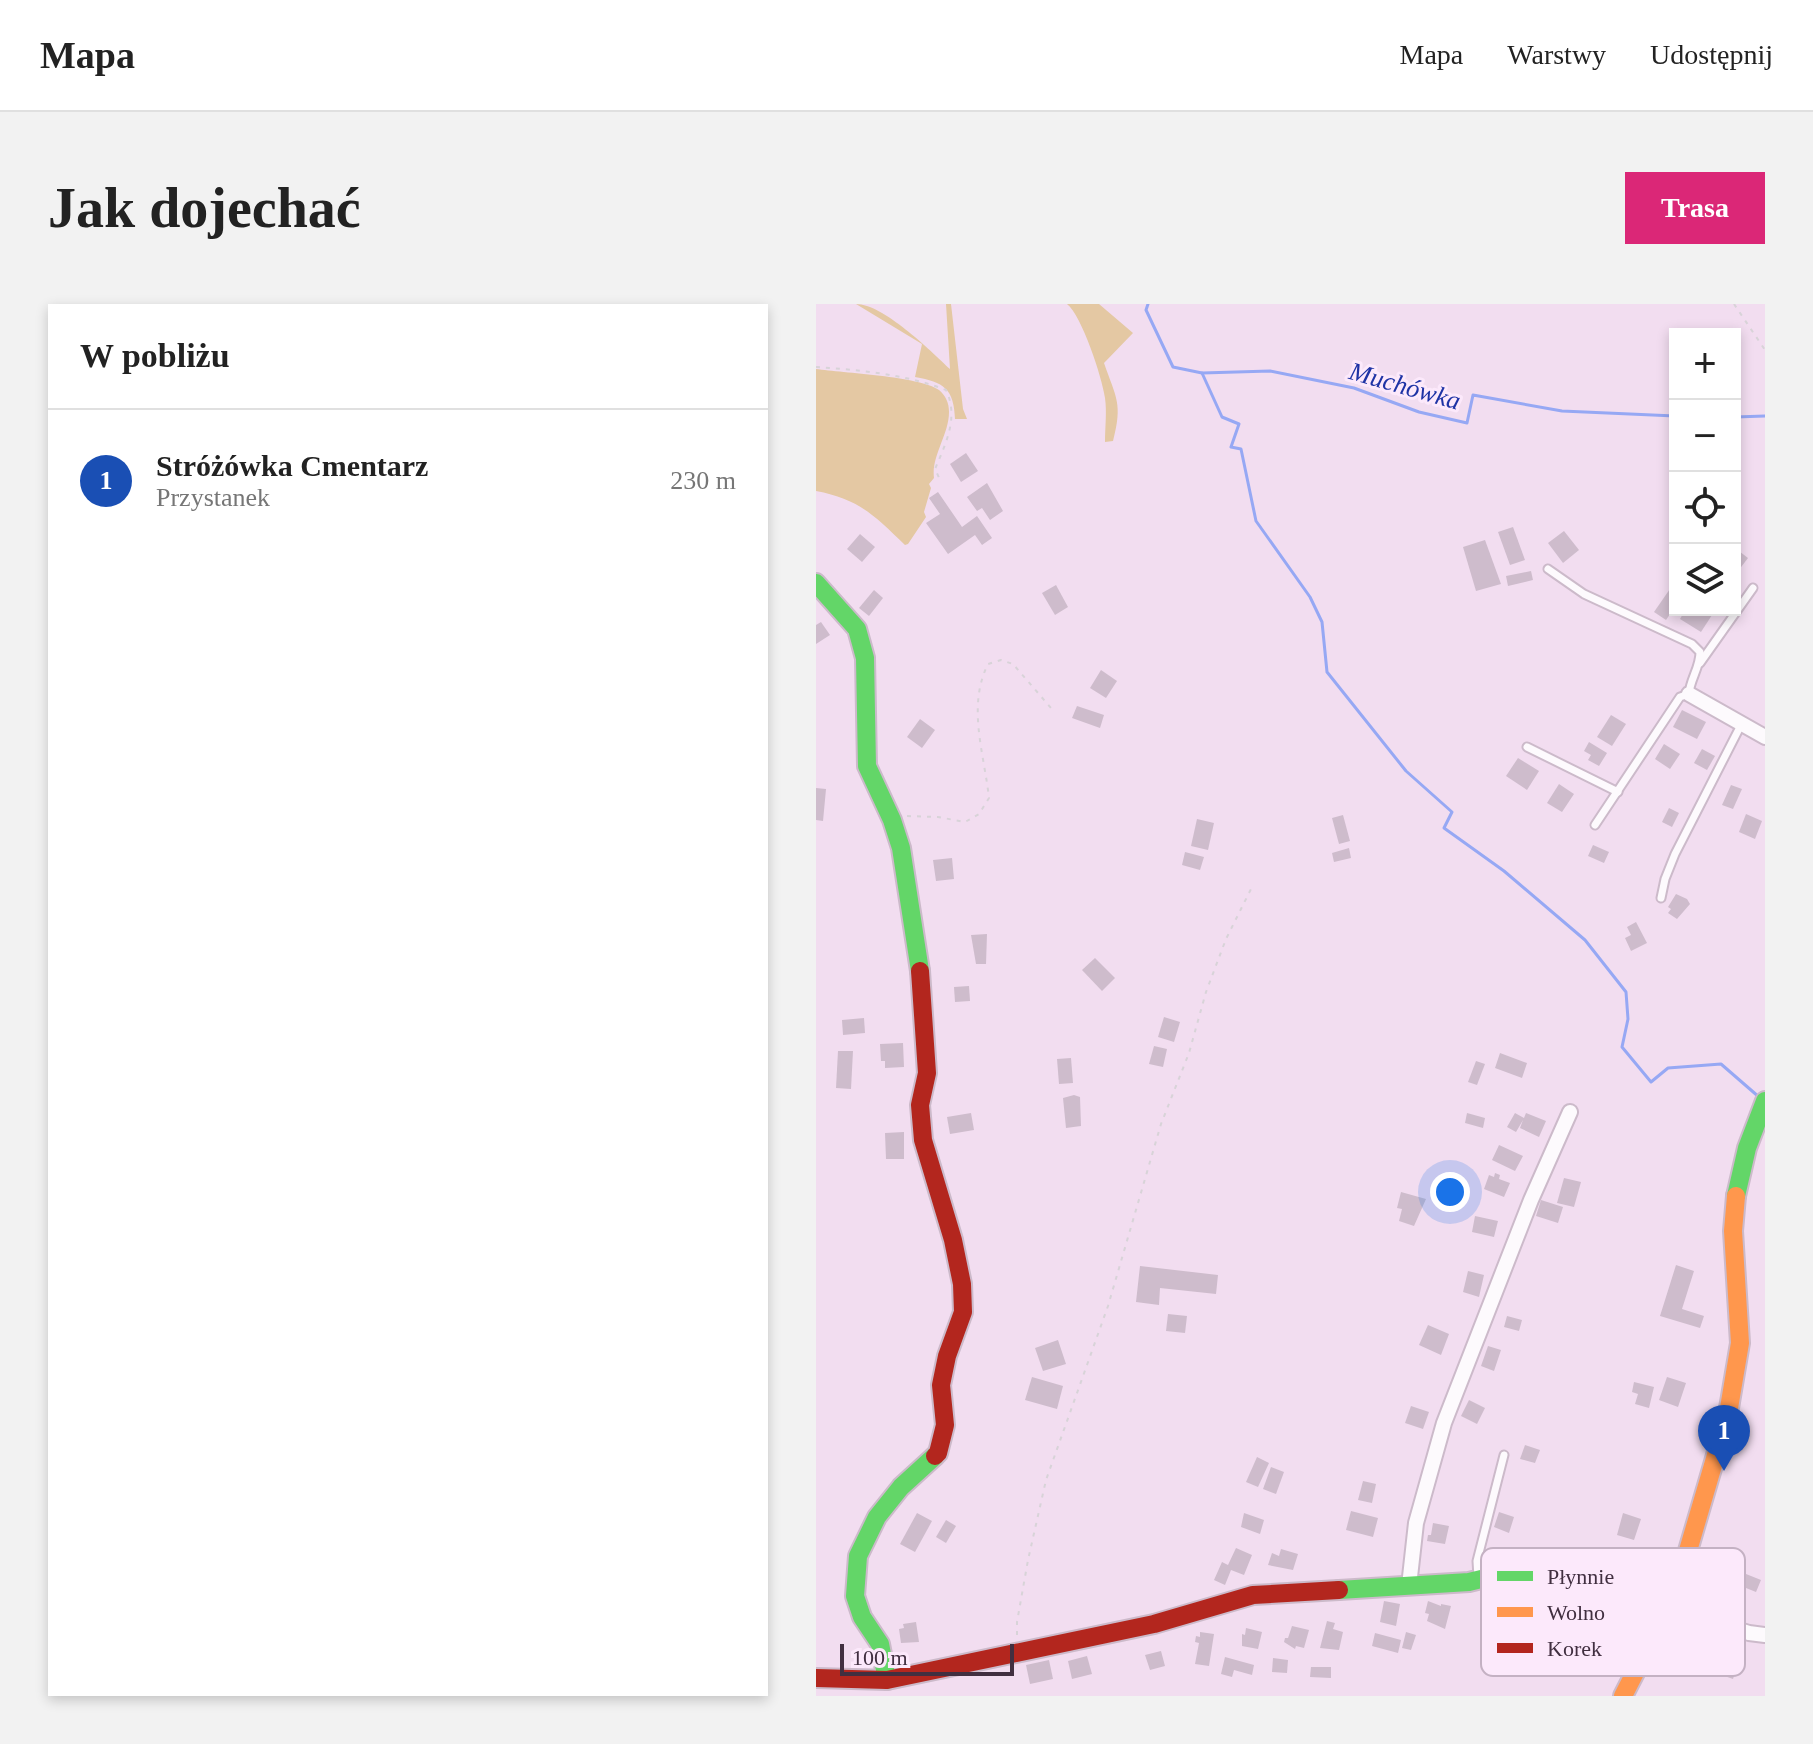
<!DOCTYPE html>
<html lang="pl">
<meta charset="utf-8">
<style>
:root{--surface:#fff;--page:#f2f2f2;--text:#222;--muted:#767676;--line:#e0e0e0;--accent:#db2777}
body{margin:0;font-family:"Times New Roman",serif;background:var(--page);color:var(--text)}
.controls{position:absolute;right:24px;top:24px;display:grid;overflow:hidden;border-radius:0px;box-shadow:0 4px 12px #0003}
.controls button{width:72px;height:72px;display:grid;place-items:center;padding:0;border:0;border-bottom:2px solid var(--line);background:var(--surface);color:var(--text);font:40px sans-serif}
.scale{position:absolute;left:24px;bottom:20px;width:174px;box-sizing:border-box;padding-left:8px;border:4px solid #412f40;border-top:0;font-size:22px;line-height:28px;white-space:nowrap;color:#412f40;-webkit-text-stroke:6px #fce9fb;paint-order:stroke}
.you{position:absolute;left:634px;top:888px;width:28px;height:28px;margin:-20px;border:6px solid #fff;border-radius:50%;background:#1a73e8;box-shadow:0 0 0 12px #1a73e833}
.badge{display:grid;place-items:center;width:52px;height:52px;border-radius:50%;background:var(--accent);color:#fff;font-size:26px;font-weight:700}
.pin{position:absolute;translate:-50% -66px;filter:drop-shadow(0 2px 4px #0008)}
.pin::after{content:'';position:absolute;top:42px;width:28px;height:24px;background:inherit;clip-path:polygon(0 0,100% 0,50% 100%)}
.list{margin:0;padding:0;list-style:none}
h2{display:flex;justify-content:space-between;align-items:center;height:104px;margin:0;padding:0 32px;font-size:34px}
h2 small{font-size:26px;font-weight:400;color:var(--muted)}
.list li{display:grid;grid-template-columns:52px 1fr auto;gap:24px;align-items:center;box-sizing:border-box;height:144px;padding:0 32px;border-top:2px solid var(--line)}
.list b{display:block;font-size:30px;white-space:nowrap}
.list p{margin:0;font-size:26px;white-space:nowrap;color:var(--muted)}
.list em{font-size:26px;font-style:normal;color:var(--muted)}
.icon{flex:none;width:44px;height:44px;fill:none;stroke:currentColor;stroke-width:2;stroke-linecap:round;stroke-linejoin:round}
.map{position:relative;flex:none;width:949px;height:1392px;overflow:hidden;border-radius:0px}
header{display:flex;align-items:center;gap:48px;box-sizing:border-box;height:112px;padding:0 40px;background:var(--surface);border-bottom:2px solid var(--line)}
header strong{font-size:38px}
nav{display:flex;gap:44px;margin-inline-start:auto;font-size:28px}
.intro{display:flex;align-items:center;justify-content:space-between;box-sizing:border-box;height:192px;padding:0 48px}
h1{margin:0;font-size:56px}
.button{padding:20px 36px;border-radius:0px;background:var(--accent);color:#fff;font-size:28px;font-weight:700}
main{display:flex;gap:48px;padding:0 48px}
aside{flex:1;background:var(--surface);border-radius:0px;box-shadow:0 4px 12px #0003}
.map>svg:first-child{display:block}
</style>
<header>
<strong>Mapa</strong>
<nav><a>Mapa</a><a>Warstwy</a><a>Udostępnij</a></nav>
</header>
<div class="intro"><h1>Jak dojechać</h1><a class="button">Trasa</a></div>
<main>
<aside>
<h2>W pobliżu<small></small></h2>
<ul class="list">
<li><span class="badge" style="background:#1a4fb4">1</span><div><b>Stróżówka Cmentarz</b><p>Przystanek</p></div><em>230 m</em></li>
</ul>
</aside>
<div class="map">
<svg width="949" height="1392" viewBox="0 0 949 1392">
<rect width="100%" height="100%" fill="#f2ddf0"/>
<g fill="#e4c8a3">
<path d="M40,0c27,0 74,46 94,65l-4,-65h5l12,105 4,10h-12c-1,-30 -11,-37 -40,-42l7,-33z"/>
<path d="M251,0h32l34,29 -29,30c12,35 19,40 9,78l-8,1c0,-14 2,-30 0,-44 -3,-21 -23,-82 -38,-94z"/>
<path d="M0,65c27,4 103,7 123,21 7,6 10,13 10,22 0,23 -18,44 -15,66l-5,6 2,4 -7,24 2,5 -18,27 -3,1c-30,-29 -46,-46 -89,-54z"/>
</g>
<g fill="none" stroke-linecap="round" stroke-linejoin="round">
<g stroke="#96a8f4" stroke-width="3">
<path d="M332,0l-2,6 27,57 29,6 68,-2 84,17 65,24 48,11 6,-28 89,16 113,5"/>
<path d="M386,69l20,44 17,7 -8,23 10,2 15,72 54,76 12,25 5,50 79,99 46,41 -8,16 60,43 81,69 41,52 2,27 -6,28 29,35 17,-14 53,-4 38,33"/>
<path d="M919,113l30,-1"/>
</g>
</g>
<g fill="#cebccc">
<path d="M150,149l12,18 -17,11 -11,-18z"/>
<path d="M171,179l16,28 -13,9 -8,-12 -5,3 -10,-14z"/>
<path d="M122,188l24,35 15,-11 15,22 -10,7 -7,-10 -27,19 -22,-31 14,-9 -11,-16z"/>
<path d="M697,223l12,33 -15,5 -12,-33z"/>
<path d="M748,227l15,19 -16,13 -15,-20z"/>
<path d="M44,230l15,13 -13,15 -15,-13z"/>
<path d="M669,236l16,44 -25,7 -13,-44z"/>
<path d="M919,244l13,10 -13,17z"/>
<path d="M715,267l2,9 -25,6 -2,-10z"/>
<path d="M240,281l12,22 -13,8 -13,-22z"/>
<path d="M856,282l3,2v19l-9,13 -12,-8z"/>
<path d="M58,286l9,8 -14,18 -10,-8z"/>
<path d="M869,306h19l8,5 -11,17 -21,-13z"/>
<path d="M5,318l9,13 -14,9v-19z"/>
<path d="M285,366l16,11 -11,17 -16,-10z"/>
<path d="M261,402l27,9 -4,13 -28,-10z"/>
<path d="M866,406l24,12 -9,17 -24,-12z"/>
<path d="M795,411l15,9 -14,22 -15,-9z"/>
<path d="M104,415l15,11 -13,18 -15,-11z"/>
<path d="M773,438l18,11 -8,13 -11,-6 3,-5 -7,-4z"/>
<path d="M848,440l16,10 -10,15 -15,-10z"/>
<path d="M886,445l13,7 -8,14 -13,-7z"/>
<path d="M702,454l21,13 -12,19 -21,-14z"/>
<path d="M743,480l15,10 -12,18 -15,-9z"/>
<path d="M915,481l11,4 -9,20 -11,-4z"/>
<path d="M0,484l10,1 -3,32 -7,-1z"/>
<path d="M853,504l10,5 -7,14 -10,-5z"/>
<path d="M930,510l16,7 -7,18 -16,-7z"/>
<path d="M527,511l7,26 -11,3 -7,-26z"/>
<path d="M381,515l17,4 -6,27 -17,-4z"/>
<path d="M777,541l16,7 -5,11 -16,-7z"/>
<path d="M533,544l2,10 -17,4 -2,-9z"/>
<path d="M369,548l19,5 -4,13 -18,-5z"/>
<path d="M136,554l2,21 -18,2 -3,-21z"/>
<path d="M860,590l11,5 3,5 -13,15 -9,-6 3,-4 -3,-2z"/>
<path d="M820,618l11,21 -16,8 -6,-13 6,-3 -4,-8z"/>
<path d="M171,630l-1,30h-10l-5,-29z"/>
<path d="M279,654l20,20 -13,13 -20,-21z"/>
<path d="M153,682l1,15 -15,1 -1,-15z"/>
<path d="M348,713l16,5 -6,20 -16,-5z"/>
<path d="M48,714l1,15 -22,2 -1,-15z"/>
<path d="M87,739l1,24 -19,1v-7h-4l-1,-17z"/>
<path d="M338,742l13,3 -4,18 -14,-3z"/>
<path d="M22,747h15l-2,38 -15,-1z"/>
<path d="M684,749l27,10 -5,15 -27,-10z"/>
<path d="M255,754l2,25 -14,1 -2,-25z"/>
<path d="M660,757l9,3 -8,21 -9,-3z"/>
<path d="M258,791l6,2 1,29 -15,2 -3,-30z"/>
<path d="M155,809l3,17 -24,4 -3,-17z"/>
<path d="M651,809l18,5 -2,10 -18,-5z"/>
<path d="M699,809l9,5 2,-5 20,8 -7,16 -19,-9 3,-8 -7,12 -9,-5z"/>
<path d="M88,828v27h-18l-1,-26z"/>
<path d="M683,841l24,11 -8,15 -23,-11z"/>
<path d="M679,869l5,2 -1,4 11,4 -6,14 -20,-8 5,-14 5,2z"/>
<path d="M748,874l17,4 -7,25 -17,-4z"/>
<path d="M585,888l25,7 -12,27 -15,-5 3,-12 -5,-1z"/>
<path d="M725,896l22,7 -5,16 -22,-7z"/>
<path d="M659,912l23,5 -4,16 -22,-5z"/>
<path d="M860,961l18,6 -12,38 22,7 -4,12 -40,-12z"/>
<path d="M324,962l78,9 -2,19 -56,-6 -1,17 -23,-3z"/>
<path d="M652,967l16,4 -5,22 -16,-5z"/>
<path d="M352,1010l19,2 -2,17 -19,-2z"/>
<path d="M691,1012l15,4 -3,11 -15,-4z"/>
<path d="M612,1021l21,9 -8,21 -22,-10z"/>
<path d="M242,1036l8,24 -23,7 -8,-23z"/>
<path d="M672,1042l13,4 -7,21 -13,-5z"/>
<path d="M216,1073l31,9 -6,23 -32,-9z"/>
<path d="M851,1073l19,6 -8,24 -19,-7z"/>
<path d="M818,1078l20,5 -5,21 -14,-4 3,-10 -6,-2z"/>
<path d="M653,1096l16,8 -8,16 -16,-8z"/>
<path d="M595,1102l18,6 -6,17 -18,-6z"/>
<path d="M709,1141l15,5 -5,13 -15,-4z"/>
<path d="M441,1153l12,6 -11,24 -12,-5z"/>
<path d="M455,1163l13,5 -8,22 -13,-5z"/>
<path d="M547,1177l13,3 -4,19 -14,-3z"/>
<path d="M535,1207l27,7 -5,19 -27,-7z"/>
<path d="M683,1208l15,5 -5,16 -15,-6z"/>
<path d="M101,1209l15,8 -17,31 -15,-8z"/>
<path d="M428,1209l20,7 -4,14 -19,-7z"/>
<path d="M807,1209l18,6 -7,21 -17,-5z"/>
<path d="M130,1216l10,6 -10,17 -10,-6z"/>
<path d="M617,1219l16,3 -4,18 -18,-3 1,-6h3z"/>
<path d="M420,1244l16,7 -8,20 -13,-5 -6,15 -11,-5 8,-18 6,3z"/>
<path d="M465,1245l17,5 -5,16 -25,-5 4,-12 7,3z"/>
<path d="M930,1270l15,6 -5,12 -15,-6z"/>
<path d="M568,1297l16,3 -4,22 -16,-4z"/>
<path d="M612,1297l13,5v-2l10,2 -6,23 -18,-8 2,-7 -4,-1z"/>
<path d="M511,1317l8,2 -2,6 10,3 -4,18 -19,-2z"/>
<path d="M100,1318l3,20 -18,1 -2,-14 5,-1 -1,-4z"/>
<path d="M476,1322l17,4 -5,18 -8,-2 -1,3 -11,-7 1,-4h3z"/>
<path d="M430,1324l16,4 -4,17 -16,-3v-12l3,1z"/>
<path d="M384,1328l14,2 -5,32 -14,-2 4,-21 -4,-1 1,-6 4,1z"/>
<path d="M590,1328l10,3 -5,15 -9,-2z"/>
<path d="M559,1329l26,7 -3,13 -26,-7z"/>
<path d="M345,1347l4,15 -15,4 -5,-15z"/>
<path d="M271,1352l5,18 -20,5 -4,-18z"/>
<path d="M409,1353l29,8 -2,10 -18,-5 -2,7 -11,-3z"/>
<path d="M457,1354l15,2 -1,13 -15,-1z"/>
<path d="M909,1355l13,5 -5,15 -14,-5z"/>
<path d="M233,1356l4,19 -23,5 -4,-19z"/>
<path d="M495,1363h20v11l-21,-1z"/>
</g>
<g fill="none" stroke-linecap="round" stroke-linejoin="round">
<g stroke="#ccbaca" stroke-width="11">
<g id="lane">
<path d="M732,265l36,25 108,50 8,8c0,16 -10,27 -11,42l-9,3 -85,128"/>
<path d="M884,359l53,-75"/>
<path d="M711,443l91,45"/>
<path d="M845,594l4,-19 10,-25 66,-129"/>
<path d="M662,1273l-1,-16 27,-106"/>
</g>
</g>
<g stroke="#ccbaca" stroke-width="18">
<g id="street">
<path d="M873,390l76,43"/>
<path d="M593,1282l7,-63 28,-100 87,-223 39,-88"/>
<path d="M852,1304l81,25 16,2"/>
</g>
</g>
<g stroke="#ccbaca" stroke-width="22">
<g id="fast">
<path d="M0,279l41,46 8,29 2,108 25,54 9,28 19,123"/>
<path d="M920,892l11,-48 18,-47"/>
<path d="M523,1286l130,-8 82,-20 129,16"/>
<path d="M71,1376l-7,-36 -18,-27 -7,-21 3,-40 19,-39 24,-30 34,-31"/>
</g>
</g>
<g stroke="#ccbaca" stroke-width="22">
<path id="slow" d="M807,1392l45,-88 12,-30 48,-164 12,-71 -7,-112 3,-35"/>
</g>
<g stroke="#ccbaca" stroke-width="22">
<g id="jam">
<path d="M104,667l7,102 -7,32 3,35 30,100 9,44 1,28 -16,44 -6,29 4,40 -7,28 -3,3"/>
<path d="M0,1374l71,2 267,-56 99,-29 86,-5"/>
</g>
</g>
<g stroke="#d8d3d8" stroke-width="2" stroke-dasharray="4 6" stroke-linecap="butt">
<path d="M918,0l31,46"/>
<path d="M0,63c43,3 89,7 130,23 13,27 0,53 -11,79l6,13"/>
<path d="M91,512l31,1 27,5 14,-8 10,-16c-5,-45 -22,-92 -1,-134l13,-4 12,4 38,44"/>
<path d="M201,1331v-13l11,-62 18,-80 62,-174 53,-182 28,-71 17,-61 20,-53 26,-52"/>
</g>
<use href="#lane" stroke="#fdfafd" stroke-width="7"/>
<use href="#street" stroke="#fdfafd" stroke-width="14"/>
<use href="#fast" stroke="#63d668" stroke-width="18"/>
<use href="#slow" stroke="#ff974d" stroke-width="18"/>
<use href="#jam" stroke="#b3261e" stroke-width="18"/>
</g>
<g text-anchor="middle" dominant-baseline="central" stroke-width="6" stroke-linejoin="round" paint-order="stroke">
<g font-size="26" font-style="italic" fill="#1e33a5" stroke="#fce9fb">
<text transform="translate(589 82) rotate(16)">Muchówka</text>
</g>
</g>
<rect x="665" y="1244" width="264" height="128" rx="12" fill="#fce9fb" stroke="#c4b1c3" stroke-width="2"/>
<rect x="681" y="1267" width="36" height="10" fill="#63d668"/>
<rect x="681" y="1303" width="36" height="10" fill="#ff974d"/>
<rect x="681" y="1339" width="36" height="10" fill="#b3261e"/>
<g font-size="22" fill="#412f40">
<text x="731" y="1280">Płynnie</text>
<text x="731" y="1316">Wolno</text>
<text x="731" y="1352">Korek</text>
</g>
</svg>
<div class="controls">
<button>+</button>
<button>−</button>
<button><svg class="icon" aria-label="locate" viewBox="0 0 24 24"><circle cx="12" cy="12" r="6"/><path d="M12 2v4M12 18v4M2 12h4M18 12h4"/></svg></button>
<button><svg class="icon" aria-label="layers" viewBox="0 0 24 24"><path d="M12 4l9 5-9 5-9-5zM3 14l9 5 9-5"/></svg></button>
</div>
<div class="scale">100 m</div>
<div class="you"></div>
<div class="pin badge" style="left:908px;top:1167px;background:#1a4fb4">1</div>
</div>
</main>
